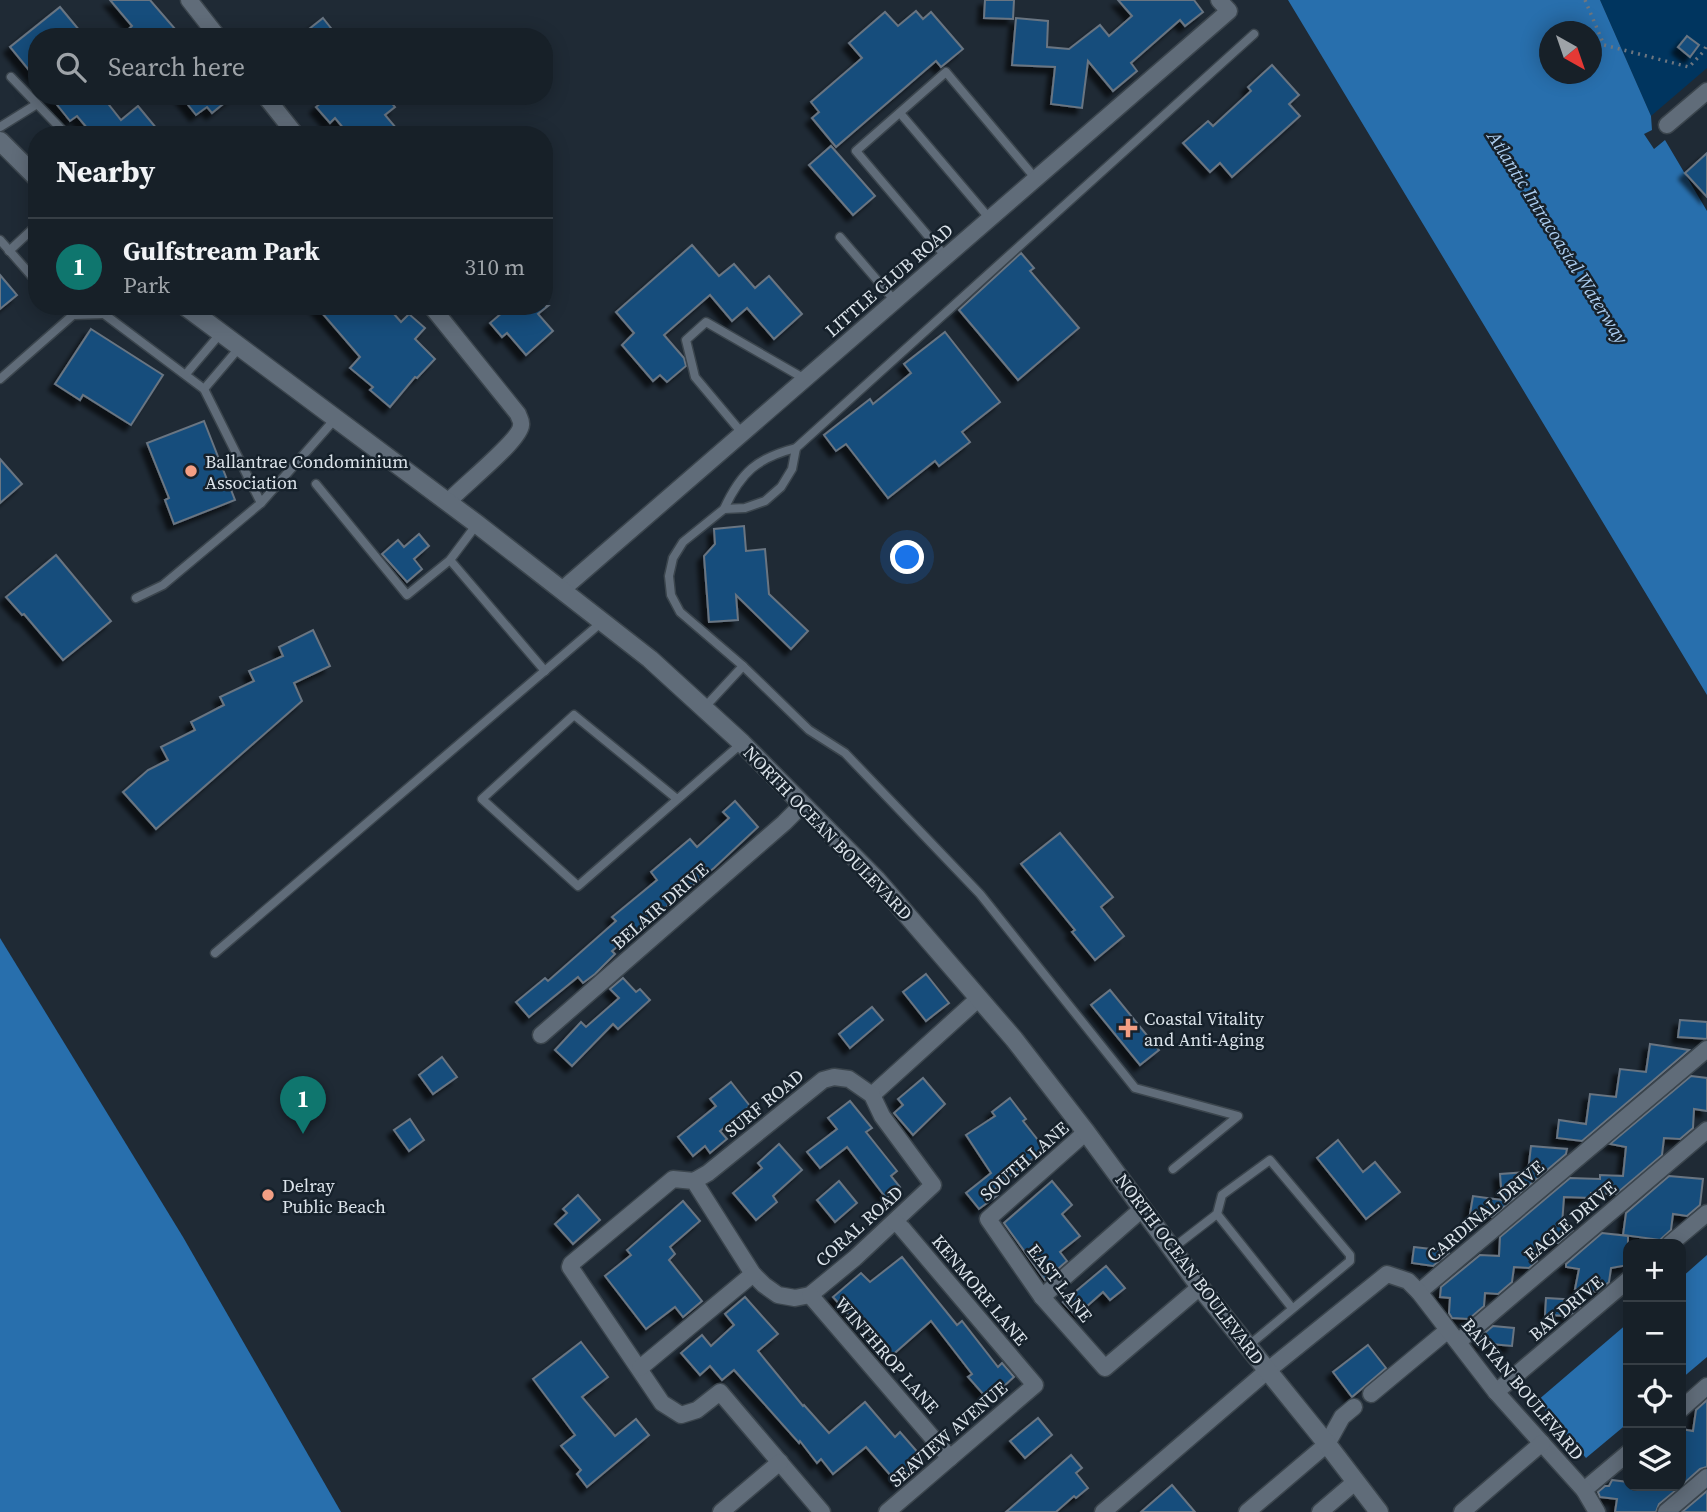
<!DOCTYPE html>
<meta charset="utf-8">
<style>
:root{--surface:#172028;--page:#202830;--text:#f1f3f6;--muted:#9ea3a8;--line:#363e45;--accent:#0f766e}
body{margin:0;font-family:"Source Serif 4",serif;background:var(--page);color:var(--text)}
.controls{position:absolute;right:21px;bottom:21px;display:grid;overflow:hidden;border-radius:14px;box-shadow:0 4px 18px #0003}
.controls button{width:63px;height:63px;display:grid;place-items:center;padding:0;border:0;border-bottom:2px solid var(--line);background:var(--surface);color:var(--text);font:35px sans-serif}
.compass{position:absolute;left:1539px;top:21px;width:63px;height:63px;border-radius:50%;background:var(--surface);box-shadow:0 4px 18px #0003;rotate:140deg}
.you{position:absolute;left:908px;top:558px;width:24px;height:24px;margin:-18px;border:5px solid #fff;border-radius:50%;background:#1a73e8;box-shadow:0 0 0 10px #1a73e833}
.badge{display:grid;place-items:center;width:46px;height:46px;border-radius:50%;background:var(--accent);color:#fff;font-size:23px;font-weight:700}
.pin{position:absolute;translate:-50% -58px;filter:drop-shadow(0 2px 4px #0008)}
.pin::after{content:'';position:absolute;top:37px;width:24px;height:21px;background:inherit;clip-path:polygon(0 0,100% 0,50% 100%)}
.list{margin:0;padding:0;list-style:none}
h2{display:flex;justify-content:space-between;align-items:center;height:91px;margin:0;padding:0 28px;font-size:30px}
h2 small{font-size:23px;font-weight:400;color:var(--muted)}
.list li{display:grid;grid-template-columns:46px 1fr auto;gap:21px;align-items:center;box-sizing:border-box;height:98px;padding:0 28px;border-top:2px solid var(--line)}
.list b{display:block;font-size:26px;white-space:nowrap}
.list p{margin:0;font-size:23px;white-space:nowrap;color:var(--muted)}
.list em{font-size:23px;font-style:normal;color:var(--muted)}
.icon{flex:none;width:38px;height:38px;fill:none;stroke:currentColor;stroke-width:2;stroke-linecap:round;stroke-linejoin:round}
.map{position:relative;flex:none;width:1707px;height:1512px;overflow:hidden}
.search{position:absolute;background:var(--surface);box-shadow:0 4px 18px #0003;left:28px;top:28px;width:525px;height:77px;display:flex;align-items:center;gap:18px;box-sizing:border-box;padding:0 24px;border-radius:28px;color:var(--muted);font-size:26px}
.panel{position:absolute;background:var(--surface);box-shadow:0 4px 18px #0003;left:28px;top:126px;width:525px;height:189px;border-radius:28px}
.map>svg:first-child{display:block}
</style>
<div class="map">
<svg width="1707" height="1512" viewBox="0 0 1707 1512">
<defs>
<filter id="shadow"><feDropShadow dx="-6" dy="6" stdDeviation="2" flood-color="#0009"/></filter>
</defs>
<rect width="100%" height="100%" fill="#1f2a35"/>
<path fill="#00355f" d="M1600,0h107v68l-56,48z"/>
<g fill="#286fad" fill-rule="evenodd">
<path d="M1288,0h312l51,116 1,14 -8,4 10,15 11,-9 42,71v484zM1550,32h42v42h-42z"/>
<path d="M0,938l183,299 158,275h-341z"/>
<path d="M1707,1255v102l-26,22v-101z"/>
<path d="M1628,1323v100l-42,35 -49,-57z"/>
</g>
<g fill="#184e7c" stroke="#697582" stroke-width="2" filter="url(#shadow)">
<path d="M110,0h40l32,37h-62l12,-11z"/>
<path d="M985,0h29l-1,19 -29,-1z"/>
<path d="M1118,0h76l9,12 -18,14 -5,-6 -49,43 6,8 -24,20 -25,-30 -6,47 -31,-4 4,-37 -43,-2 4,-47 32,3 -1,26 22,2 31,-24 9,11 23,-20z"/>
<path d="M60,7l25,30h-48v43l-27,-33z"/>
<path d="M916,11l7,8 8,-7 32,37 -22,18 -5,-6 -100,86 -24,-29 7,-6 -8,-10 51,-44 -13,-15 36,-31 13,14z"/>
<path d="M323,18l15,19h-39z"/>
<path d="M1687,36l12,9 -9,12 -12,-10z"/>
<path d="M1272,65l27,30 -10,9 11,12 -68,61 -12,-14 -10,9 -27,-29 25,-22 5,5 38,-35 -3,-4z"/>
<path d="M50,96h52l19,24 17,-14 24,29h-69l-16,-19 -7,5z"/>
<path d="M181,96h52l-21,17 -5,-6 -11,8z"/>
<path d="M329,96h57l9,11 -10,8 17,20h-53l-14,-17 -5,5 -14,-16z"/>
<path d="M831,146l44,50 -22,19 -44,-50z"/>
<path d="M1707,153v44l-22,-24z"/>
<path d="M692,245l27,31 15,-12 21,24 14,-12 33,38 -28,25 -27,-31 -15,13 -22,-26 -46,40 20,23 2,8 -19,16 -7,-7 -7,6 -31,-36 12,-12 -18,-21z"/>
<path d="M1021,253l13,15 -4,3 49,57 -61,52 -59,-70z"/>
<path d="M0,275l17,20 -17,14z"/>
<path d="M316,306h71l14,16 8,-8 16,14 -10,11 20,20 -18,19 -2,-1 -25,30 -20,-17 3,-3 -23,-19 10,-11z"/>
<path d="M510,306h38l-10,8 15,17 -27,24 -19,-22 -5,4 -12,-14z"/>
<path d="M91,329l72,46 -32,50 -48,-30 -3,5 -25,-16z"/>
<path d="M945,332l55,70 -38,30 8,10 -31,24 -4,-5 -47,37 -42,-54 -10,7 -12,-16 46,-36 3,5 38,-31 -7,-9z"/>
<path d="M204,421l31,79 -61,24 -9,-24 4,-2 -22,-55z"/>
<path d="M0,459l22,25 -22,19z"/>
<path d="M744,526l2,25 19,-2 4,45 39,37 -17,18 -55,-54 2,25 -29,2 -5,-66 11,-12 -1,-15z"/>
<path d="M419,534l10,12 -15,13 8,10 -15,13 -25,-28 16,-14 6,7z"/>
<path d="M56,555l55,66 -48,39 -39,-46 -2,1 -16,-18z"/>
<path d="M313,630l17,36 -36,17 8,18 -146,128 -33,-37 25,-22 20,-10 -7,-13 34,-17 -4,-8 33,-17 -4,-8 34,-16 -5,-10 34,-15 -4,-9z"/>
<path d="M735,801l23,26 -44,41 -102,83 3,3 -20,20 -12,9 -5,-6 -49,40 -13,-15 29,-24 3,3 68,-60 -4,-4 45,-37 -6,-8 39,-33 7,8 32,-29 -6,-6z"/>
<path d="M1060,833l53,64 -12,10 23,29 -29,24 -23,-28 3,-2 -54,-66z"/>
<path d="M926,974l23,29 -23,18 -23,-29z"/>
<path d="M623,978l13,14 4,-3 10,11 -32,29 -5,-5 -41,42 -17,-16 26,-28 5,5 33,-29 -9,-9z"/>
<path d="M1110,990l49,60 -19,15 -49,-60z"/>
<path d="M872,1007l11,13 -33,28 -11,-14z"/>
<path d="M1680,1020l27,2v17l-29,-2z"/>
<path d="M1650,1044l39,6 -107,91 -25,-3 2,-18 27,4 4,-30 26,3 4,-28 26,3z"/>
<path d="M442,1057l15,20 -24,17 -14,-19z"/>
<path d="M1691,1076l16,2v33l-13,-2 -1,19 -13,11 -16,-1 -2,17 -46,39 -25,-1v5l-27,-1 -2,28 10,1 1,4 -15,13 -20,-1 -1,19 -8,7 -15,-1 -2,15 -14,12 -13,-1 -1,13 -15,13 -17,-1 -3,-5 1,-15 -10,-1 1,-10 39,-32 19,1 1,-19 70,-59 30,1v-4l23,1 3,-29 -16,-3z"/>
<path d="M923,1078l22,26 -32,31 -19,-22 9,-8 -5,-6z"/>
<path d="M731,1082l19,24 -30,25 7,8 -17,14 -5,-7 -12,10 -15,-19 38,-31 -6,-7z"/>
<path d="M1010,1098l16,21 -3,2 22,28 -51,41 4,5 -19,14 -13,-16 25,-20 -25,-38 29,-19 -3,-4z"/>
<path d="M850,1101l22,27 -6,4 31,39 -6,5 9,11 -14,11 -39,-51 -27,21 -13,-16 30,-23 -9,-11z"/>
<path d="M410,1119l14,21 -15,11 -15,-21z"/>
<path d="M1338,1140l25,32 12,-10 25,30 -34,27 -49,-61z"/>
<path d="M779,1144l23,26 -29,26 4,6 -21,18 -23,-27 29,-25 -4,-5z"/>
<path d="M1531,1146l36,3 -1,5 -74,63 -22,-3 3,-18 29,4 -2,-26 28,-2z"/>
<path d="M1669,1176l34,3 -3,26 -13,11 -14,-2 -2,16 -11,10 -37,-5 3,-22z"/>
<path d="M839,1181l18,22 -22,19 -18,-22z"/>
<path d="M1052,1181l20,24 -10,9 18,22 -20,16 7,9 -22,19 -41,-57z"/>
<path d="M578,1195l22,25 -27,24 -18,-20 12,-11 -4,-4z"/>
<path d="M683,1201l17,20 -30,26 5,7 -6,6 33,41 -19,16 -8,-10 -29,22 -41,-53 26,-21 -4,-5z"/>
<path d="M1602,1233l26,3v29l-17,3 -2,14 -11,10 -23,-3 4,-20 -13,-2v-3z"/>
<path d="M1414,1247l34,4 1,2 -16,13 -21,-3z"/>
<path d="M902,1257l55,68 5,-4 36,46 4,-4 12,14 -11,10 -4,-5 -15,13 -16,-18 4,-3 -41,-53 -43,38 -29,-37 -2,2 -24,-27 28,-24 9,9z"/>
<path d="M1106,1266l19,22 -15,12 -7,-8 -27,24 -13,-14z"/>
<path d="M745,1297l33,37 -20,17 45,55 1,-1 25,28 36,-31 30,35 5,-5 20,23 -11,9 5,6 -16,14 -32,-37 -33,27 -12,-15 -4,4 -17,-22 -1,2 -65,-73 -12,10 -12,-14 -10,9 -19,-22 21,-18 9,11 23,-21 -9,-11z"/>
<path d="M1546,1298l34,2v7l-11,9 -24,-1z"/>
<path d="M1493,1326l21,2 -2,18 -32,-3 1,-7z"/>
<path d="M581,1342l27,35 -26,20 33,39 21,-17 13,16 -62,52 -10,-13 4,-4 -20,-24 14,-11 -42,-56z"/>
<path d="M1368,1345l18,23 -34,29 -19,-25z"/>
<path d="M1707,1400v67l-7,2 -19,17v-57l12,2 3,-21z"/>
<path d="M1038,1418l14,17 -27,23 -15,-17z"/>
<path d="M1071,1455l11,13 -6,5 12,15 -12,10 -2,-2 -18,16h-50z"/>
<path d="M1612,1480l16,2v4h53l-22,18 -3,8h-41l2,-13 -17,-2 -2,-5 7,-6h4z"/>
<path d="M1172,1485l23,27h-54z"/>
<path d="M1707,1491v21h-25z"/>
</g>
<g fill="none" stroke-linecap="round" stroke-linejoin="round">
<g stroke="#3b454d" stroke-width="11">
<g id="service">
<path d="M11,77l56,58"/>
<path d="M900,113l90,106"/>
<path d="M0,127l37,-23"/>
<path d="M840,237l55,64"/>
<path d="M0,240l37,42"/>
<path d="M9,251l28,-26"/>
<path d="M946,257l-90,-106 90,-79 90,107"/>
<path d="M110,306l-6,8 100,75 57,114 -98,82 -27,13"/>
<path d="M186,374l34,-40"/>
<path d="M0,379l73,-64 31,-1"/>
<path d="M204,389l35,-41"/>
<path d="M742,433l-47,-56 -9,-37 20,-18 99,57"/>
<path d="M316,484l91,111 43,-35 27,-36"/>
<path d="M261,503l74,-84"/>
<path d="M724,509c17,-37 33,-51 72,-61"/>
<path d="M450,560l95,111"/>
<path d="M743,666l66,64 36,23 135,141 155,194 103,28 -65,53"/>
<path d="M704,708l39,-42 -63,-54 -9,-17 -2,-19 4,-18 10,-16 41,-33 21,-1 20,-7 16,-14 11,-18 4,-21 458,-414"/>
<path d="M677,799l-103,-84 -92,84 96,87 164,-143"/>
<path d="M215,953l388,-332"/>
<path d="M1217,1214l75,94"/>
<path d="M1173,1248l44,-34 5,-19 48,-35 80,95v6l-102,85"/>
</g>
</g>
<g stroke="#3b454d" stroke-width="19">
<g id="minor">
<path d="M189,0l29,37"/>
<path d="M265,96l31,39"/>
<path d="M1667,125l40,-34"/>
<path d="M431,306l87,108c1,4 4,7 3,11 0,15 -60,62 -73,77"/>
<path d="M563,589l666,-578 -10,-11"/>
<path d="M541,1035l243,-212 18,-18"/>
<path d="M872,1095l106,-96"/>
<path d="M1086,1132l-98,87 54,78 63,71 95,-81"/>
<path d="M694,1181l59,93 11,11 14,10 17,3 15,-3 45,-37 78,-73 -51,-69 -10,-21 -23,-16 -15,-2 -11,3 -115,93 -14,8 -21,-2 -102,85 -1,3 92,136 19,12 16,-5 23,-18 102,120"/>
<path d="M1670,1244l37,-31"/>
<path d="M1419,1292l288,-243"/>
<path d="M810,1295l140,163"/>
<path d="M1042,1297l100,-88"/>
<path d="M1458,1342l249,-212"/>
<path d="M640,1368l113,-94"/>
<path d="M1496,1392l132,-112"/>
<path d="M1371,1394l77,-64"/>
<path d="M1681,1409l26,-23"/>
<path d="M1584,1490l44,-37"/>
<path d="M721,1512l59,-50"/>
<path d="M887,1512l148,-127 -133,-157 -7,-6"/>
<path d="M1103,1512l164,-141 120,-97 21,7 11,11 77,100 88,98 13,22"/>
<path d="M1247,1512l80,-68 15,-27 12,-10"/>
<path d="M1320,1512l35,-30"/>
<path d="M1462,1512l80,-69"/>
<path d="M1666,1512l41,-35"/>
</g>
</g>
<g stroke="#3b454d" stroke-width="21">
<g id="secondary">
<path d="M0,141l37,37"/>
<path d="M185,306l292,218 173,135 92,84 134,136 138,160 72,93 114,155 127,157 52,68"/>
</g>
</g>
<path stroke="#6d7680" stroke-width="3.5" stroke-dasharray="2 5" stroke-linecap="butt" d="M1585,0l19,45 85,22 15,-16 3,-7"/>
<use href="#service" stroke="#606c79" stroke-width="8"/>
<use href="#minor" stroke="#606c79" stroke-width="16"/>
<use href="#secondary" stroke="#606c79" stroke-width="18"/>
</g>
<g fill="#f39f84" stroke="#16212b" stroke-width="2.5">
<circle cx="191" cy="471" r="7"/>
<path d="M1124.5 1017.5h7v7h7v7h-7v7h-7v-7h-7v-7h7z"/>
<circle cx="268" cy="1195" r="7"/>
</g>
<g text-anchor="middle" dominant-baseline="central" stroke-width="5" stroke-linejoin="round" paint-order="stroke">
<g font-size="18" fill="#dbe3ea" stroke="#16212b">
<text transform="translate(889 280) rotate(-41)">LITTLE CLUB ROAD</text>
<text transform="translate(828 833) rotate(46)">NORTH OCEAN BOULEVARD</text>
<text transform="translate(660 906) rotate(-41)">BELAIR DRIVE</text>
<text transform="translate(764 1103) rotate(-39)">SURF ROAD</text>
<text transform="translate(1024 1161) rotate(-41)">SOUTH LANE</text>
<text transform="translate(1485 1211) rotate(-40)">CARDINAL DRIVE</text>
<text transform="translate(1570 1221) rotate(-40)">EAGLE DRIVE</text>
<text transform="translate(859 1226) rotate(-42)">CORAL ROAD</text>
<text transform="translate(1190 1269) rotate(53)">NORTH OCEAN BOULEVARD</text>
<text transform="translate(1060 1283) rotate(52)">EAST LANE</text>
<text transform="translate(980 1290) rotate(50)">KENMORE LANE</text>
<text transform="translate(1566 1308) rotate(-40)">BAY DRIVE</text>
<text transform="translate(887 1355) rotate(49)">WINTHROP LANE</text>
<text transform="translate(1523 1389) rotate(50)">BANYAN BOULEVARD</text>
<text transform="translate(948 1434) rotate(-41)">SEAVIEW AVENUE</text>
</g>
<g font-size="18" fill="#dbe3ea" stroke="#16212b" text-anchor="start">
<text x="205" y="461">Ballantrae Condominium<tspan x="205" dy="21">Association</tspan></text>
<text x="1144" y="1018">Coastal Vitality<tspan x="1144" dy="21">and Anti-Aging</tspan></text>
<text x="282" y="1185">Delray<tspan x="282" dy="21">Public Beach</tspan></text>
</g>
<g font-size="19" font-style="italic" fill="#accdef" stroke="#16212b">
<text transform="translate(1558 237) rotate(58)">Atlantic Intracoastal Waterway</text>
</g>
</g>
</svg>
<div class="controls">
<button>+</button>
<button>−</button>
<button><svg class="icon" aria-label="locate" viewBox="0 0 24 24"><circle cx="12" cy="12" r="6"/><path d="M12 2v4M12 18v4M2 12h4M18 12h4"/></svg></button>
<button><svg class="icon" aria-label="layers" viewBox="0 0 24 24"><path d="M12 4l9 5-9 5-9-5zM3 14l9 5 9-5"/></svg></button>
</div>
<svg class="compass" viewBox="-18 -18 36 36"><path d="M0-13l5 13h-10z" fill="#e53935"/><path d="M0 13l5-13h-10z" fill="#9ea3a8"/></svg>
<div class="you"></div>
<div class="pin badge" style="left:303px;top:1134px">1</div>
<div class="search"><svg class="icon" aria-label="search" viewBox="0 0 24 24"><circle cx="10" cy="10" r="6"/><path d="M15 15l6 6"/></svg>Search here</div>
<section class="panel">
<h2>Nearby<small></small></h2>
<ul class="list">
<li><span class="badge">1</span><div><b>Gulfstream Park</b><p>Park</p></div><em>310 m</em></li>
</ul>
</section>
</div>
